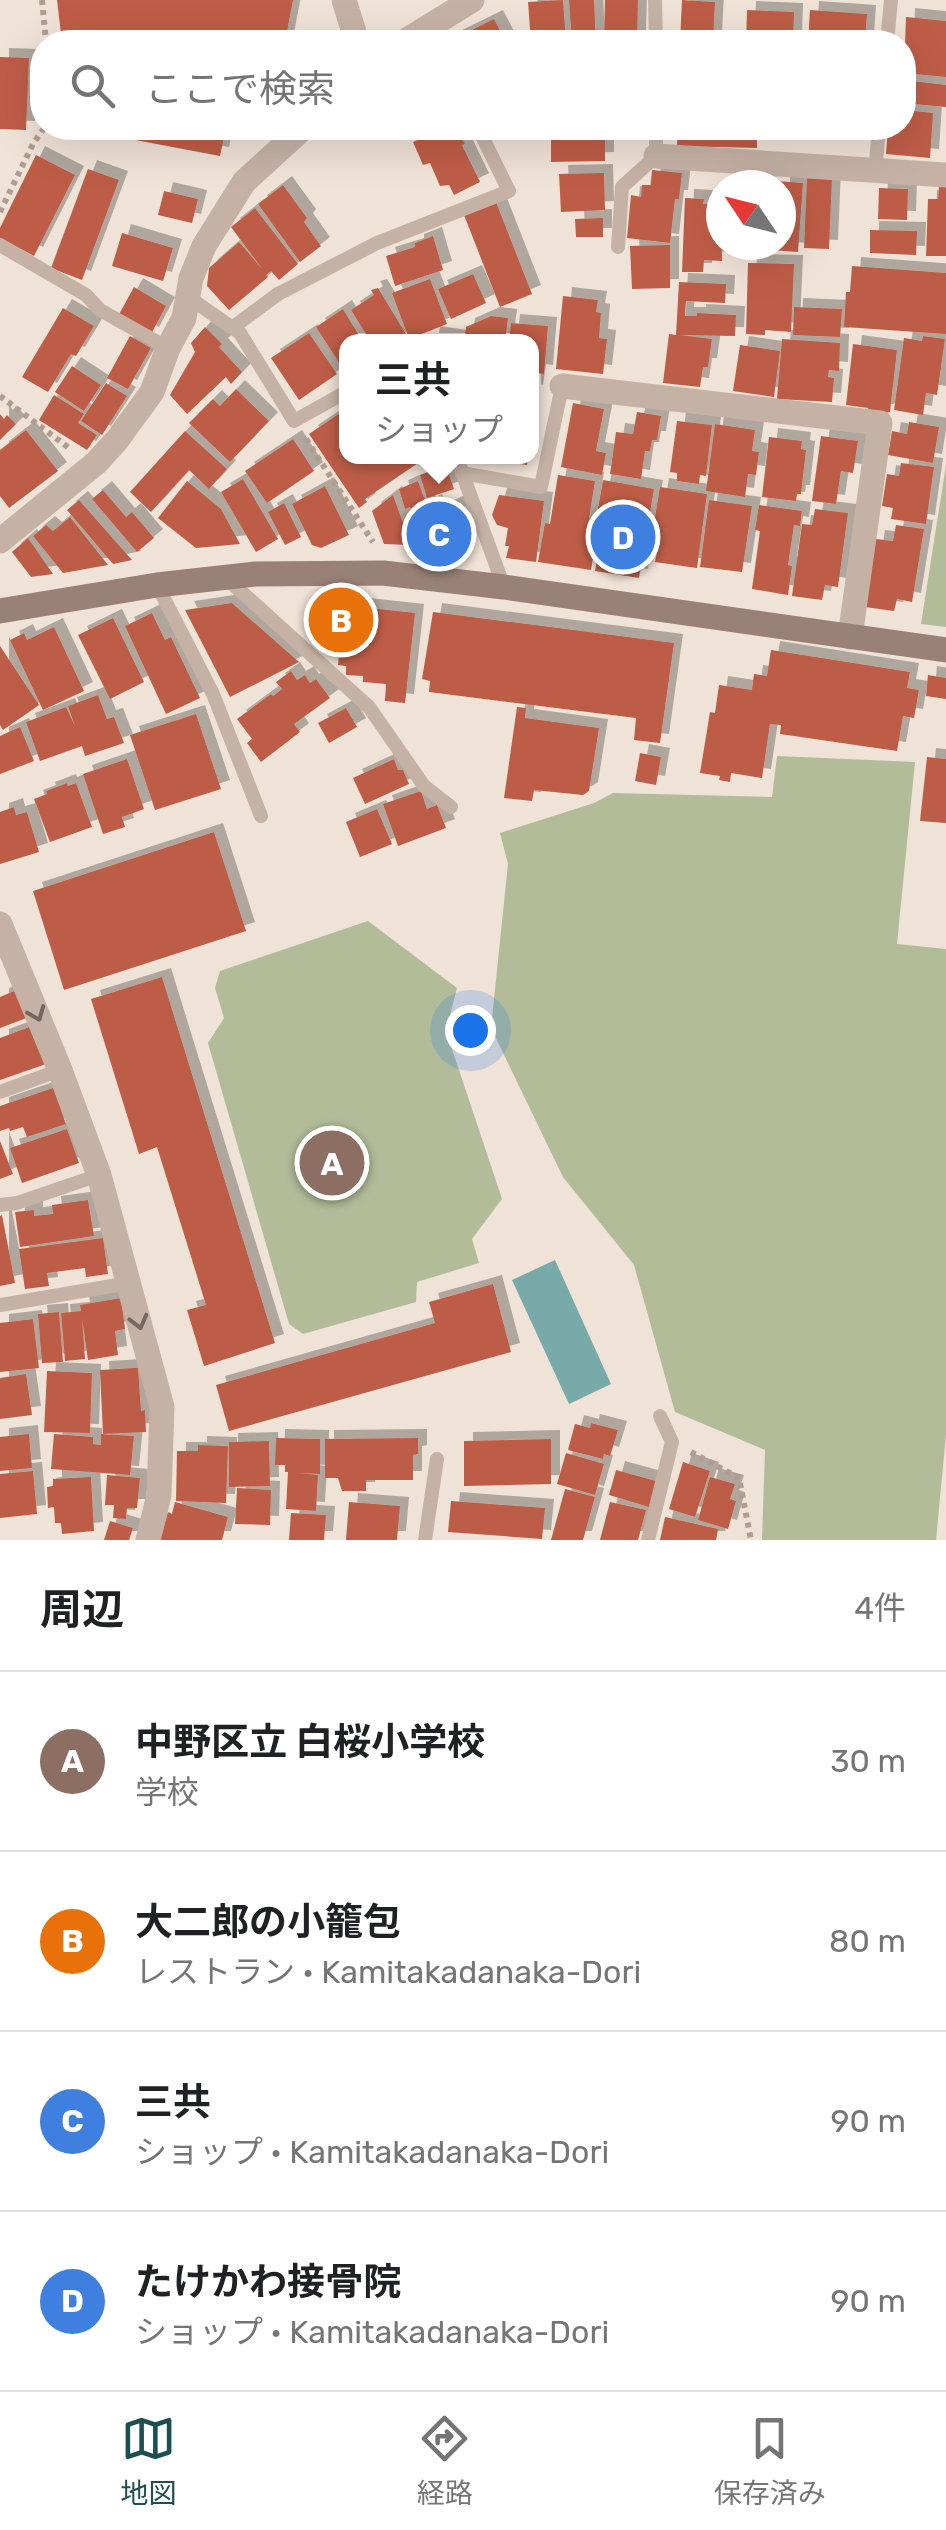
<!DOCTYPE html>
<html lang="ja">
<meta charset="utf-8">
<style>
:root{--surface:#fff;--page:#f6f6f6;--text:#202124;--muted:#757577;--line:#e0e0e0;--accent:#1e4f50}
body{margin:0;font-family:Rubik,"Noto Sans JP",sans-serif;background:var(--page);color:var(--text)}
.compass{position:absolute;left:706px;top:170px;width:90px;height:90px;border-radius:50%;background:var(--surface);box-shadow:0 10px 40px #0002;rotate:305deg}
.you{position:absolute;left:470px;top:1030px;width:35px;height:35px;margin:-25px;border:8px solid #fff;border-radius:50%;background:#1a73e8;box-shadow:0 0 0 15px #1a73e833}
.badge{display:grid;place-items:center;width:65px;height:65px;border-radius:50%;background:var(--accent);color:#fff;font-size:32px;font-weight:700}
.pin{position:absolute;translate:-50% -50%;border:5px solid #fff;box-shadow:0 2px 10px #0006}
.popup{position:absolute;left:339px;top:334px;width:200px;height:130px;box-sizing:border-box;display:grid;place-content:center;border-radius:20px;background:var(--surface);filter:drop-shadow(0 2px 8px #0005);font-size:32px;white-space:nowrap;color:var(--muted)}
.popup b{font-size:38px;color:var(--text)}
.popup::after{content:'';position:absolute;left:50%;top:100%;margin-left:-20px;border:20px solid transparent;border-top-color:var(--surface)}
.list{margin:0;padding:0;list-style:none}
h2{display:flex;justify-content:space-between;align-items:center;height:130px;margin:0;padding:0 40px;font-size:42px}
h2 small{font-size:32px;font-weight:400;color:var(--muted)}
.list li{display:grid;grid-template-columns:65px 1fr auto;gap:30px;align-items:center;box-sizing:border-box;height:180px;padding:0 40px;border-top:2px solid var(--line)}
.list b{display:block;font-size:38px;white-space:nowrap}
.list p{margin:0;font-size:32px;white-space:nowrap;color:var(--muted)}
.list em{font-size:32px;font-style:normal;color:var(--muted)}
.icon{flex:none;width:55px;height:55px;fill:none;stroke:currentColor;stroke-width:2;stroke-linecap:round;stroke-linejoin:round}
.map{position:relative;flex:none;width:946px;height:1540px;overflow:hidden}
.search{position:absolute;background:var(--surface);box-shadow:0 10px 40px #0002;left:30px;right:30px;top:30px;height:110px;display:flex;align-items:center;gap:25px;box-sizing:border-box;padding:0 35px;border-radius:40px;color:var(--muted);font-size:38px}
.sheet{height:850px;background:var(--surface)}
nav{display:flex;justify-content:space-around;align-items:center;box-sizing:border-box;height:140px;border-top:2px solid var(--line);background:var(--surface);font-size:28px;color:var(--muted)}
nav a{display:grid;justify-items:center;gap:5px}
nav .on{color:var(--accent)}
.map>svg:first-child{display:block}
</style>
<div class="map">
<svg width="946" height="1540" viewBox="0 0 946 1540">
<defs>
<filter id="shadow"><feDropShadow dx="9" dy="-9" stdDeviation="0" flood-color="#0004"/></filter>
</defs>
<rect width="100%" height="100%" fill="#efe2d7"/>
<g fill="#b2bc99">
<path d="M946,465v162l-25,-3z"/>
<path d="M777,756l138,6 -18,182 49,5v486l-10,105h-174l3,-90 -90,-38 -41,-147 -71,-88 -72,-149 17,-164 -8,-31 94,-30 19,-10 159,4z"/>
<path d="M368,921l89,67 -11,43 56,168 -30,40 7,24 -62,19 -1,20 -113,32 -14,-10 -81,-281 16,-25 -9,-30 5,-17z"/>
</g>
<path fill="#78aaa9" d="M555,1260l56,124 -42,20 -57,-124z"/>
<g fill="#be5d46" filter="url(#shadow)">
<path d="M57,0h236l-8,42h-223z"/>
<path d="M563,0l3,42h-35l-3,-40z"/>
<path d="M569,0h25l2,42h-24z"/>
<path d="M605,0h33l-1,42h-33z"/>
<path d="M682,0l33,2 -2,40h-33z"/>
<path d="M747,10l47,2 -1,30h-47z"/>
<path d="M810,10l57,4 -2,28h-57z"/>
<path d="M906,17l40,4v56l-42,-4z"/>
<path d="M494,19l12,23h-59z"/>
<path d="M0,57l29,1 -3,72 -26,-1z"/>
<path d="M904,80l42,5v22l-42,-4z"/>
<path d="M904,110l29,3 -3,45 -44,-4 2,-26h16z"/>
<path d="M77,128h149l-6,28 -143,-27z"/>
<path d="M443,128h14l8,16 -3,1 18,37 -26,13 -5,-10 -9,1 -10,-23 -7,2 -10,-23z"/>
<path d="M551,128h54v33l-54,1z"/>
<path d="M678,128h79v20l-80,-2z"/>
<path d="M805,128h53l-1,8 -53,-6z"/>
<path d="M36,155l39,20 -41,81 -34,-18v-10z"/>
<path d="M88,169l31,11 -37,100 -31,-12z"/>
<path d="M652,170l30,3 -3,26h-4l-5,44 -43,-5 4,-43 10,2 1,-12h9z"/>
<path d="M604,173l1,37 -44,2 -2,-38z"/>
<path d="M807,177l25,1 -3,71 -25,-1z"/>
<path d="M776,181l27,2 -5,69 -27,-2v-5h10v-60h-5z"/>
<path d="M283,185l24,33 -3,4 17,24 -21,16 -42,-58z"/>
<path d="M939,187h7v69h-20l2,-57h10z"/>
<path d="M879,188l29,1 -1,31 -29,-1z"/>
<path d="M164,191l34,8 -6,24 -34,-8z"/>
<path d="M685,198l19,1 -1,5h18l1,57 -18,-1 -1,12h-21z"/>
<path d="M496,202l36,92 -32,13 -36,-92z"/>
<path d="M255,208l43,56 -19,16 -8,-9 -5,4 2,2 -39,33 -22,-24 2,-18 30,-26 24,28 -32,-43z"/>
<path d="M603,218v19h-27l-1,-18z"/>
<path d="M870,230l47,1 -1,24 -46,-2z"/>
<path d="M122,233l51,15 -10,33 -51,-15z"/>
<path d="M433,236l10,34 -48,16 -9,-30 29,-9v-4z"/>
<path d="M670,245v43l-38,1 -2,-43z"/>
<path d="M742,245h27l-1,6 -27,-1z"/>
<path d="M748,263l46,1 -3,68 -26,-2v5l-19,-1z"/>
<path d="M852,266l94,7v61l-102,-7 2,-35h4z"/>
<path d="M473,274l13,29 -35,16 -13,-30z"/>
<path d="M430,279l17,45 -38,15 -17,-46z"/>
<path d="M679,282l47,2 -1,19 -39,-2 -1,15h12v-3l39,2 -1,21 -55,-1 32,4 -4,28h-5l-3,20 -37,-4 6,-49 7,1z"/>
<path d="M134,287l32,19 -16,30 -33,-18z"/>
<path d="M378,288l28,46 -11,8h-24l-20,-32 23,-15 -3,-5z"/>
<path d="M563,296l35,4 -2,12 5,1 -2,25 8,1 -4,35 -47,-5z"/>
<path d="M794,307l48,2 -2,28 -47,-2z"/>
<path d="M63,308l31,18 -18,30 -5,-2 -23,38 -26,-15z"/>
<path d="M343,309l20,33h-17v18l-6,4 -24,-37z"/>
<path d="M491,316l17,2 -3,24h-41l2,-15z"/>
<path d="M511,323l37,3 -4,48 -7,-1 -3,21 -2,-1v-51h-23z"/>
<path d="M205,327l17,17 -3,3 23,25 -11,12 -5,-7 -39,37 -17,-19 25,-43 -4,-9z"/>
<path d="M309,333l28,41 -38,26 -28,-42z"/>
<path d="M431,335l27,4v3h-28z"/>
<path d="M130,336l21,12 -23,41 -21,-11z"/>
<path d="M923,336l22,3 -8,56 -11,-2 -3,22 -29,-5 10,-72 18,3z"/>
<path d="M782,339l58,4 -1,28 -10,-1 -1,7 6,1 -2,24 -55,-3z"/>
<path d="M853,344l44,6 -7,62 -6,1 -14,-1 -2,-4 -22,-3z"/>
<path d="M740,345l40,6 -6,46 -41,-6z"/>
<path d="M72,366l29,19 -17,26 -29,-19z"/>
<path d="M106,383l21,13 -25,39 -21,-14z"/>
<path d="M236,389l33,32 -39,41 -41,-39 24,-24 7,7z"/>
<path d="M54,395l30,19 -6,9 19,12 -10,15 -48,-30z"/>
<path d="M573,403l31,6 -8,42 10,2 -4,22 -41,-8z"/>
<path d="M346,409v48h76l2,2 -59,40 2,3 -8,6 -50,-74z"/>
<path d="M637,412l24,4 -4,24h-5l-2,11h-5l-4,28 -31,-5 6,-42 17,2z"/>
<path d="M0,414l4,5 3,-4 9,9 -16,16z"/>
<path d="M677,421l35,4 -6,51 -6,-1 -1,9 -22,-3v-8l-7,-1z"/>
<path d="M909,422l30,5 -6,36 -45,-8 4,-24 15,3z"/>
<path d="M715,424l40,6 -3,21 7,1 -3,23 -8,-1 -3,23 -39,-6z"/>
<path d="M26,430l32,41 -49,37 -9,-12v-46z"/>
<path d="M185,431l42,38 -18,20 -20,-19 -38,42 -21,-20z"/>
<path d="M821,436l37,5 -5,32 -12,-2 -5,33 -24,-3z"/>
<path d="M769,437l33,4 -1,8 5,1 -5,44h-4l-1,7 -34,-4z"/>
<path d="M293,439l21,32 -47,32 -22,-32z"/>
<path d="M504,457h24l-1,8 -23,-3z"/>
<path d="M445,463l9,26 -27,9 -7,-23 14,-5 -2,-3z"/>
<path d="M901,463l33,4 -8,57 -35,-5 2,-11 -11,-2 5,-32 12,2z"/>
<path d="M558,475l37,6 -7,44 10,2 -7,43 -53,-8 7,-39 5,1z"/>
<path d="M243,479l35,60 -22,13 -35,-60z"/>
<path d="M603,480l51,9 -15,89 -44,-7 9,-50 -8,-2z"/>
<path d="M187,481l34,28 19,35 -44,4 -38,-30z"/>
<path d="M418,481l9,25 6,-3 4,10 23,-11 11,30 -12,7 5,12 -46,-2 -7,-18 5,-2 -6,-22 -5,2 -6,-20z"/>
<path d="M325,486l24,49 -28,13 -9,-3 -20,-41z"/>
<path d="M660,487l47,7 -10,74 -42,-6 4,-19 -8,-1z"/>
<path d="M103,490l23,27 6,-5 22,26 -17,14 -45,-53z"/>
<path d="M393,495l18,50 -27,-1 -12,-33z"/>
<path d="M499,495l45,6 -8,61 -30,-4 3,-12h-4l3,-18 -11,-3 -5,-10z"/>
<path d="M79,500l53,60 -19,4 -46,-54z"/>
<path d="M709,500l43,6 -10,66 -42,-5z"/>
<path d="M284,503l17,34 -16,8 -17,-33z"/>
<path d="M759,505l43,6 -2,15 -6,-1 -6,40 4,1 -4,29 -36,-6 8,-58 -5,-1z"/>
<path d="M815,509l33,4 -10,74 -13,-2 -3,15 -30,-4 10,-72 10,1z"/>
<path d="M70,517l38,48 -45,8 -30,-37 13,-11 7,6z"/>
<path d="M896,525l28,4 -12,73 -15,-3 -3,12 -29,-4 11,-68 17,2z"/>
<path d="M28,538l25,36 -22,3 -19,-25z"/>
<path d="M316,602l99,11 -10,90 -20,-2 1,-17 -23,-2v-6l-17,-1v-9l-8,-1 2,-23 -28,-3z"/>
<path d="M232,603l67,59 -69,35 -45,-87z"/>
<path d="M433,612l241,31 -14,100 -26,-3 2,-22 -207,-26 1,-11 -8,-2z"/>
<path d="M152,613l13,27 6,-3 29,61 -34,16 -41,-88z"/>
<path d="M113,618l31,64 -34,17 -32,-64z"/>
<path d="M54,627l30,64 -41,19 -33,-70 14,-7 3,7z"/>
<path d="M0,646l39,59 -36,25 -3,-5z"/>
<path d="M771,650l139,22 -3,16 12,2 -5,28 -11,-2 -6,35 -117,-17 1,-9 -11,-1 -8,54 -31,-5 -1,9 -11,-2 1,-4 -20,-3 10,-61 5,1 4,-28 33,5 2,-16 13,2z"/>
<path d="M291,671l6,9 8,-5 5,8 6,-4 14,19 -36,26 6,8 -39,30 -14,-19 5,-4 -15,-20 34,-25 2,2 9,-7 -6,-7z"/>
<path d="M928,675l18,3v21l-20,-3z"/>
<path d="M98,695l9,24 7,-2 10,26 -39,13 -3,-10 -42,15 -14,-39 40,-15 9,19 -7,-20z"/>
<path d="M517,707l9,1 -1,10 74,10 -10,63 -6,4 -49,-5 -2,11 -28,-3z"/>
<path d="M346,708l11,19 -28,16 -11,-20z"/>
<path d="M196,714l25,75 -66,21 -25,-75z"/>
<path d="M20,727l14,34 -34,13v-38z"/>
<path d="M640,753l21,4 -5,28 -21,-4z"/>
<path d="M927,757l19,2v64l-26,-2z"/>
<path d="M127,759l17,50 -22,8 3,10 -22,7 -20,-60z"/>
<path d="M394,759l4,11h5l6,14 -44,20 -12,-26z"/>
<path d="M67,783l1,3 8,-3 16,44 -42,15 -16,-43 13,-5 -1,-3z"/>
<path d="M421,791l6,18 10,-4 9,23 -48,18 -15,-42z"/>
<path d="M14,807l2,8 11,-3 12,40 -39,12v-52z"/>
<path d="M377,809l15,35 -32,13 -14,-35z"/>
<path d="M214,832l32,99 -182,59 -31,-99z"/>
<path d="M162,977l113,366 -71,23 -17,-56 19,-5 -49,-158 -18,7 -48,-155z"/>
<path d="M19,989l10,28 -29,11v-31z"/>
<path d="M32,1026l14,38 -46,16v-42z"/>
<path d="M53,1088l13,36 -39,13 -4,-10 -13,4 -1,-3 -9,3v-25z"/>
<path d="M67,1129l12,34 -57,20 -12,-35z"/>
<path d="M0,1141l13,33 -13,5z"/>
<path d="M88,1200l6,36 -74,11 -5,-35 19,-2v6l19,-2 -1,-9z"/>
<path d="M2,1215l13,68 -15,3v-70z"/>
<path d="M103,1238l5,36 -22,3 -1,-9 -38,5 2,13 -24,3 -6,-40z"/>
<path d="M493,1284l18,68 -282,79 -13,-46 219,-62 -6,-21z"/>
<path d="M121,1298l4,31 -10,2 3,24 -30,5 -6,-42 3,41 -20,2 -4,-48 20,-2 -1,-6z"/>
<path d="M59,1312l4,50 -21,1 -4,-49z"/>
<path d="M33,1319l6,49 -39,4v-49z"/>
<path d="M134,1368h4l3,43 4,-1 1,22 -43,2 -3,-64z"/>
<path d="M47,1371l45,2 -2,60 -46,-1z"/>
<path d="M26,1374l6,41 -32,4v-41z"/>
<path d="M591,1423l27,7 -8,26 -6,-2 -1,5 -35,-9 7,-26 15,4z"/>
<path d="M29,1434l3,34 -32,3v-34z"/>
<path d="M54,1434l39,3v7l8,1v-11l33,2 -4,39 -79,-6z"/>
<path d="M276,1438l44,1v35l-21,-1 19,2 -2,36 -30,-2 2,-37h-3v-7h-10z"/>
<path d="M418,1438v16l-5,1v25h-47v11h-24l-4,-13h-13v-39z"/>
<path d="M551,1439v45l-87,2v-45z"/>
<path d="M269,1441l1,45 -41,1v-45z"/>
<path d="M198,1445l30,1 -2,57 -50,-2 1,-50h21z"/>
<path d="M566,1453l38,11 -9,31 -38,-11z"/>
<path d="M683,1462l27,9 -15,46 -26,-8z"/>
<path d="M616,1470l40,11 -7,26 -40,-12z"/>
<path d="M33,1471l4,43 -37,4v-44z"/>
<path d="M107,1475l33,3 -3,30h-10l-1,11 -13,-1 1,-13h-9z"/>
<path d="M91,1477l3,54 -32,3 -1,-11h-6l-1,-16 -6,1 -1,-21 6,-1v-7z"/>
<path d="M710,1477l25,7 -5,15 6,2 -8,28 -30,-9z"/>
<path d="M237,1488l34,2 -1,35 -35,-1z"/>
<path d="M565,1489l30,8 -12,43h-32z"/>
<path d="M451,1501l94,7 -3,31 -94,-7z"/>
<path d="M175,1502l53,15 -6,23h-62l8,-28 4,2z"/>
<path d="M349,1502l51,4 -3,34h-51z"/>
<path d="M610,1502l36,8 -8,30h-38z"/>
<path d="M291,1513l35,2 -2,25h-35z"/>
<path d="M665,1517l53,12 -2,11h-56z"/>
<path d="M110,1521l23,7 -4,12h-25z"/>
</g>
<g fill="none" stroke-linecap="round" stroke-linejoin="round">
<g stroke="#b19c8f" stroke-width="6" stroke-dasharray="5 5" stroke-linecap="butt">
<path d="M42,0l4,42"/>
<path d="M0,212l33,-68 11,-16"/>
<path d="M0,396l69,52"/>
<path d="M306,439l67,103"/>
<path d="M691,1452l48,26 12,62"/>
</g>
<g stroke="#c6b2a5" stroke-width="14">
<path d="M655,0l1,42"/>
<path d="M887,42l4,-42"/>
<path d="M875,172l4,-44"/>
<path d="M0,245l86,50 14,15 68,38"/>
<path d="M618,247l4,-60 34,-31v-28"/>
<path d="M188,297l52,36 54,88 52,-29"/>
<path d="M232,328l46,-34 99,-51 132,-52 -31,-63"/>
<path d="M456,456l48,131"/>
<path d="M462,473l79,14 21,-101"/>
<path d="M226,578l143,129 55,79 27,21"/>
<path d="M157,585l56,109 48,122"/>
<path d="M0,1092l60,-22"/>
<path d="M0,1205l17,-2 82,-28"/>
<path d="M0,1305l129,-22"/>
<path d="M425,1540l12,-81"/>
<path d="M648,1540l24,-98 -12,-26"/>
</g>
<g stroke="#c6b2a5" stroke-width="25">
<path d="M344,0l13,42"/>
<path d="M404,42l68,-42"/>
<path d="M656,156l290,19"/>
<path d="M562,386l318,37 -30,214"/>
<path d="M0,541l96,-78 21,-23 35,-48 16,-44 16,-30 7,-40 13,-32 40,-64 59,-54"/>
<path d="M0,924l60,146 39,105 63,232 -3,88 -11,45"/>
</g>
<path stroke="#998176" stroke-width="25" d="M0,611l157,-26 99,-11 127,-1 121,14 442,63"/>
</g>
<defs><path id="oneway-chevron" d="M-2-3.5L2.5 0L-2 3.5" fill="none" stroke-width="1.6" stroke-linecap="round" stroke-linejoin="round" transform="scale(2.5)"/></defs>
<g stroke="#75675f">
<use href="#oneway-chevron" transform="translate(37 1014) rotate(68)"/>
<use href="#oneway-chevron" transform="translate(139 1322) rotate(75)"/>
</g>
</svg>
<svg class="compass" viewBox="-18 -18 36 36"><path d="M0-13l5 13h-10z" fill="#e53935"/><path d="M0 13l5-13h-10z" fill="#757577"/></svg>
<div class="you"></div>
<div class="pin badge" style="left:332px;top:1163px;background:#8d6e63">A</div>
<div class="pin badge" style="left:341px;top:620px;background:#e8710a">B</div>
<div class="pin badge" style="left:439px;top:534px;background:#3f7fe0">C</div>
<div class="popup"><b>三共</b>ショップ</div>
<div class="pin badge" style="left:623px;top:537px;background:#3f7fe0">D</div>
<div class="search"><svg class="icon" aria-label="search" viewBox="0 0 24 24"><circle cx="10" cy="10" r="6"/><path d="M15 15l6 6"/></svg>ここで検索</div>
</div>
<section class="sheet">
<h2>周辺<small>4件</small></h2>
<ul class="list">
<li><span class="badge" style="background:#8d6e63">A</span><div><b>中野区立 白桜小学校</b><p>学校</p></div><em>30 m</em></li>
<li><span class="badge" style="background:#e8710a">B</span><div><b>大二郎の小籠包</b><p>レストラン · Kamitakadanaka-Dori</p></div><em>80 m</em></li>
<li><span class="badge" style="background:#3f7fe0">C</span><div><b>三共</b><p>ショップ · Kamitakadanaka-Dori</p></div><em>90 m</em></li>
<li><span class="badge" style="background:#3f7fe0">D</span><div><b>たけかわ接骨院</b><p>ショップ · Kamitakadanaka-Dori</p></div><em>90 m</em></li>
</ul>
</section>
<nav>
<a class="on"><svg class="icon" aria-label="map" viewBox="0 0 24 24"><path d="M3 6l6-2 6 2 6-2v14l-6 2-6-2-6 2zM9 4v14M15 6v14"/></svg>地図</a>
<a><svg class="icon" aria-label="directions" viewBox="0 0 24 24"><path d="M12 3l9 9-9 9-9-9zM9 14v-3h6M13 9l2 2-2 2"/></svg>経路</a>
<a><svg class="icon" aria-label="saved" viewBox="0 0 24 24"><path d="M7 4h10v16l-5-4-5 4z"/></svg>保存済み</a>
</nav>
